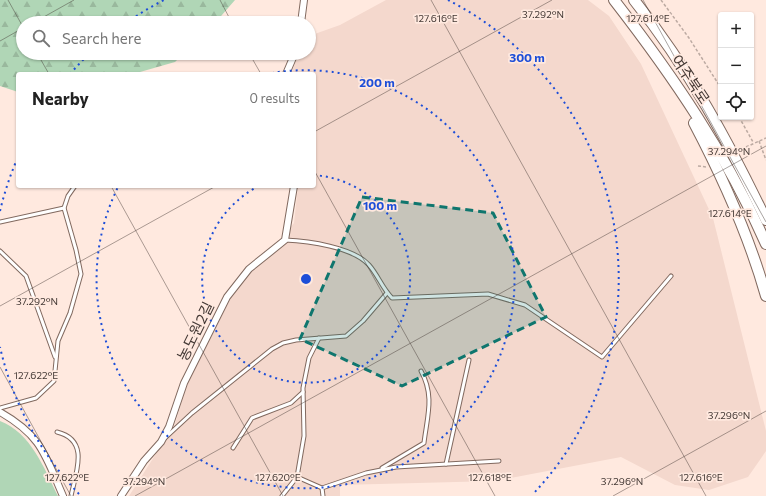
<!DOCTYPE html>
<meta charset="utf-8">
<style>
:root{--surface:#fff;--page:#f6f6f6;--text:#222;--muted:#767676;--line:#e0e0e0}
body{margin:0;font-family:Commissioner,"Noto Sans KR",sans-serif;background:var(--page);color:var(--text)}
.controls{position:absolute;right:12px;top:12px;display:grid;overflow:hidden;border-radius:4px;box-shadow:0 1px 3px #0004}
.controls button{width:36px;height:36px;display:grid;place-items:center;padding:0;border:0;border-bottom:1px solid var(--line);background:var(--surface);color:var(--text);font:20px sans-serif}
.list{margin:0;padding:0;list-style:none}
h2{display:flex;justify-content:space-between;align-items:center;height:52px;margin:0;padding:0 16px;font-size:17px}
h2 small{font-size:13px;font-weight:400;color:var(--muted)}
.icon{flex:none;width:22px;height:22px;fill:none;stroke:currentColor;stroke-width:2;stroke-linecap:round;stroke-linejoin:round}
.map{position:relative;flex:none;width:766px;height:496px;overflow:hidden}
.search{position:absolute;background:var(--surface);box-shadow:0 1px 3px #0004;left:16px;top:16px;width:300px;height:44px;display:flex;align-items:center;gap:10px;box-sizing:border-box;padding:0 14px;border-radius:22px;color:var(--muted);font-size:15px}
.panel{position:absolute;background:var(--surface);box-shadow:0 1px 3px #0004;left:16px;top:72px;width:300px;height:116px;border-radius:4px}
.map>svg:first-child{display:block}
</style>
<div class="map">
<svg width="766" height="496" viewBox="0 0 766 496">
<defs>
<pattern id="forest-firs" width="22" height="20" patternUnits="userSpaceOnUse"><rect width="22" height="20" fill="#b0d6b6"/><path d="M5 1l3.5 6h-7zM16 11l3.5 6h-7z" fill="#99b89d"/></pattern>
</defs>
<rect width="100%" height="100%" fill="#ffe9df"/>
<path fill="#f4d8cd" d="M386,0h202l21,16 32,48 72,154 53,213v20l-18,26 -39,13 -34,-5 -54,-28 -126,24 -155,4v11h-211l46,-72 12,-40 44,-86 14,-20 24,-24 25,-31 4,-37h16v-112h-23l8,-21h10v-17l31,-11z"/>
<path fill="url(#forest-firs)" d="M0,0h235l-20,23h-192v30h161l-9,9 -42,12h-115v18l-18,-6z"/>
<path fill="#b0d6b6" d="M0,421c31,12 44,47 58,75h-58z"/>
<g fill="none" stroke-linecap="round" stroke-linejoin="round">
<g stroke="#81695f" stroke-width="5">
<g id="service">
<path d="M0,222l64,-14"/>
<path d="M285,240c23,1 68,7 84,25 9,10 13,23 23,33l96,-4 37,11 77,52 69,-81"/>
<path d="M0,251l26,25 29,81"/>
<path d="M0,408l36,-10 18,-17 4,-40 12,-28 11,-39 -5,-24 -12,-42 4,-12 7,-10"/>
<path d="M57,432c33,8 19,40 14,64"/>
<path d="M165,438l27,-25 80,-64 11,-6 13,-3 50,-4 17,-15 24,-28"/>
<path d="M233,448l19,-30 39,-15 12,-11"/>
<path d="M446,464l23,-104"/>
<path d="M382,468l42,-25c3,-26 11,-47 -3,-72"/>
<path d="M297,477l25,11"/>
<path d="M282,496l15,-19 7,-41 -1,-48 6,-30 10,-20"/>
<path d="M323,496l-1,-8 44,-15 30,-6 103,-6"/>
</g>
</g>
<g stroke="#81695f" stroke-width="8">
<g id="minor">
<path d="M301,23l3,-23"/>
<path d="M286,74l9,-21"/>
<path d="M0,412c42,24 45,43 63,84"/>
<path d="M121,496l23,-35 17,-19 8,-15 15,-44 43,-86 22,-28 36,-29 9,-54"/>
</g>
</g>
<g stroke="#81695f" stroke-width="12">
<g id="trunk">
<path d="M614,0c59,76 113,155 152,244"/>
<path d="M634,0c54,67 95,143 132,220"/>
<path d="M694,123c29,55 55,113 72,173"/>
</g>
</g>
<g stroke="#bcaaa2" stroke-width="1.5" stroke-dasharray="3 2" stroke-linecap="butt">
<path d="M661,0l28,38 32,50"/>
<path d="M739,117l14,25"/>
<path d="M759,141l7,19"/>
<path d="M746,147l20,-9"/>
<path d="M698,166l9,1"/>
</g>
<use href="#service" stroke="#fff" stroke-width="3"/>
<use href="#minor" stroke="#fff" stroke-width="6"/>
<use href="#trunk" stroke="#fff" stroke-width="10"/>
</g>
<path fill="#0f766e" fill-opacity="0.2" stroke="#0f766e" stroke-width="3" stroke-dasharray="8 5" stroke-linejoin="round" d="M362,197l131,16 53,104 -144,69 -102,-47z"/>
<path fill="none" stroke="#433834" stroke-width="1" stroke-opacity="0.45" d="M8,0l15,27M220,0l12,23M431,0l275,496M643,0l123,222M33,23l41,-23M0,41l23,-13M37,53l12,21M249,53l12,21M314,132l238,-132M314,170l181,326M111,186l172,310M0,306l216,-120M0,367l71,129M135,496l631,-350M613,496l153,-85"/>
<g fill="none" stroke="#1d4ed8" stroke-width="2" stroke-dasharray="2 4">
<path d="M314 175A104 104 0 1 1 259 186"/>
<path d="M266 74A209 209 0 1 1 118 187"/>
<path d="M79 494A313 313 0 0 1 0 347M0 211A313 313 0 0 1 18 157M70 74A313 313 0 0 1 89 54M126 23A313 313 0 0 1 164 0M448 0A313 313 0 0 1 533 494"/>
</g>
<g text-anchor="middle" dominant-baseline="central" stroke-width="3.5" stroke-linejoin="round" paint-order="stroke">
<g font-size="15" fill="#433834" stroke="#ffe9df">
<text transform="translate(691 79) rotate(56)">여주북로</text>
<text transform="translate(195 331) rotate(-64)">농도원2길</text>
</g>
</g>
<g font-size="10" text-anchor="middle" fill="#433834" stroke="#ffe9df" stroke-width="3.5" stroke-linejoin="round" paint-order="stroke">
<text x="543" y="18">37.292°N</text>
<text x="436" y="22">127.616°E</text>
<text x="648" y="22">127.614°E</text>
<text x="729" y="155">37.294°N</text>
<text x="730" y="217">127.614°E</text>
<text x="37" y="305">37.292°N</text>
<text x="36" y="379">127.622°E</text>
<text x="729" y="419">37.296°N</text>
<text x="67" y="481">127.622°E</text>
<text x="278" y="481">127.620°E</text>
<text x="490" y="481">127.618°E</text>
<text x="701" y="481">127.616°E</text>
<text x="144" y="485">37.294°N</text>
<text x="622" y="485">37.296°N</text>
</g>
<circle cx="306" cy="279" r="6" fill="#1d4ed8" stroke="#ffe9df" stroke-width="2"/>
<g font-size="12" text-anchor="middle" font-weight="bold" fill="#1d4ed8" stroke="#ffe9df" stroke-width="3.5" stroke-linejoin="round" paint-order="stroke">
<text x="527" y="62">300 m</text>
<text x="377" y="87">200 m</text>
<text x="380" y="210">100 m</text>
</g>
</svg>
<div class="controls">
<button>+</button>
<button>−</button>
<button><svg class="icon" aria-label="locate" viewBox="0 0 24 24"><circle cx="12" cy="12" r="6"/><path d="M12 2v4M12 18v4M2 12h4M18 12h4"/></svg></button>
</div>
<div class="search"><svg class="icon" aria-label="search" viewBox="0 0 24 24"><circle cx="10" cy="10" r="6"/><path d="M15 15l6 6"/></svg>Search here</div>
<section class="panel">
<h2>Nearby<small>0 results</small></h2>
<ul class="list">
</ul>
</section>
</div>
